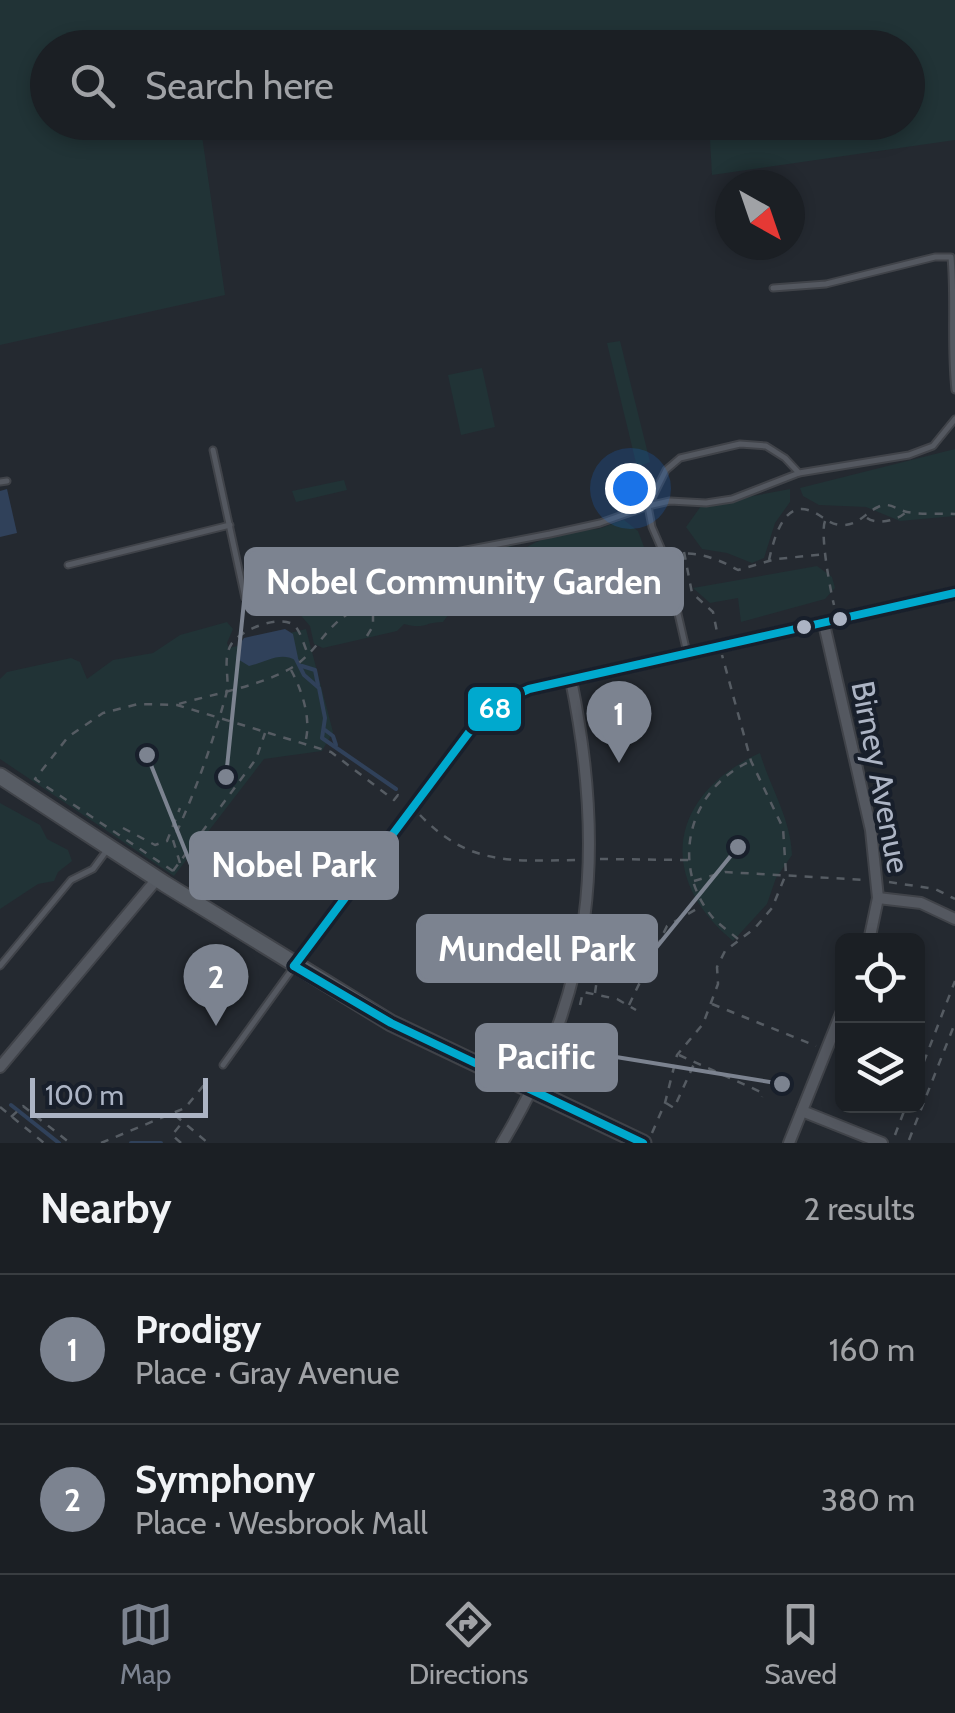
<!DOCTYPE html>
<meta charset="utf-8">
<style>
:root{--surface:#1b1f24;--page:#282c31;--text:#f1f3f6;--muted:#a0a2a6;--line:#393d41;--accent:#7c8390}
body{margin:0;font-family:Cabin,sans-serif;background:var(--page);color:var(--text)}
.controls{position:absolute;right:30px;bottom:30px;display:grid;overflow:hidden;border-radius:15px;box-shadow:0 5px 15px #0003}
.controls button{width:90px;height:90px;display:grid;place-items:center;padding:0;border:0;border-bottom:2px solid var(--line);background:var(--surface);color:var(--text);font:50px sans-serif}
.compass{position:absolute;left:715px;top:170px;width:90px;height:90px;border-radius:50%;background:var(--surface);box-shadow:0 5px 15px #0003;rotate:140deg}
.scale{position:absolute;left:30px;bottom:25px;width:178px;box-sizing:border-box;padding-left:10px;border:5px solid #acb4c4;border-top:0;font-size:28px;line-height:35px;white-space:nowrap;color:#acb4c4;-webkit-text-stroke:8px #181f2b;paint-order:stroke}
.you{position:absolute;left:630px;top:488px;width:35px;height:35px;margin:-25px;border:8px solid #fff;border-radius:50%;background:#1a73e8;box-shadow:0 0 0 15px #1a73e833}
.badge{display:grid;place-items:center;width:65px;height:65px;border-radius:50%;background:var(--accent);color:#fff;font-size:32px;font-weight:700}
.pin{position:absolute;translate:-50% -82px;filter:drop-shadow(0 2px 5px #0008)}
.pin::after{content:'';position:absolute;top:52px;width:35px;height:30px;background:inherit;clip-path:polygon(0 0,100% 0,50% 100%)}
.list{margin:0;padding:0;list-style:none}
h2{display:flex;justify-content:space-between;align-items:center;height:130px;margin:0;padding:0 40px;font-size:42px}
h2 small{font-size:32px;font-weight:400;color:var(--muted)}
.list li{display:grid;grid-template-columns:65px 1fr auto;gap:30px;align-items:center;box-sizing:border-box;height:150px;padding:0 40px;border-top:2px solid var(--line)}
.list b{display:block;font-size:38px;white-space:nowrap}
.list p{margin:0;font-size:32px;white-space:nowrap;color:var(--muted)}
.list em{font-size:32px;font-style:normal;color:var(--muted)}
.icon{flex:none;width:55px;height:55px;fill:none;stroke:currentColor;stroke-width:2;stroke-linecap:round;stroke-linejoin:round}
.map{position:relative;flex:none;width:955px;height:1143px;overflow:hidden}
.search{position:absolute;background:var(--surface);box-shadow:0 5px 15px #0003;left:30px;right:30px;top:30px;height:110px;display:flex;align-items:center;gap:25px;box-sizing:border-box;padding:0 35px;border-radius:55px;color:var(--muted);font-size:38px}
.sheet{height:430px;background:var(--surface)}
nav{display:flex;justify-content:space-around;align-items:center;box-sizing:border-box;height:140px;border-top:2px solid var(--line);background:var(--surface);font-size:28px;color:var(--muted)}
nav a{display:grid;justify-items:center;gap:5px}
nav .on{color:var(--accent)}
.map>svg:first-child{display:block}
</style>
<div class="map">
<svg width="955" height="1143" viewBox="0 0 955 1143">
<rect width="100%" height="100%" fill="#242930"/>
<g fill="#213336">
<path d="M0,0h955v140l-243,35 -3,-52 199,-1v-74h-860v74l263,1 -110,6 24,166 -225,50z"/>
<path d="M620,341l30,121 -13,5 -30,-124z"/>
<path d="M482,368l13,59 -34,8 -13,-60z"/>
<path d="M955,449v67l-55,5 -34,-14 -47,-2 -16,-9 -3,-8z"/>
<path d="M344,480l3,10 -51,12 -4,-11z"/>
<path d="M790,489v13l-15,21 -11,35 -12,5 -25,-10 -25,-4 -16,-22 15,-21z"/>
<path d="M624,520l14,11 9,24c-22,37 -82,38 -120,36 -19,21 -49,27 -76,20l-8,11c-19,0 -17,8 -39,2l-7,7 -74,17 -9,-4 -4,-18 -14,-16 17,-19 25,-11h32l26,-12 81,-17 32,-5 13,4c17,-11 35,-16 55,-20 8,-2 17,1 24,-2 9,-3 14,-6 23,-8z"/>
<path d="M817,566l15,11 3,11 -10,11 -84,23 -3,-24 -28,5 -17,-15z"/>
<path d="M227,622l6,7 -6,14 2,5 77,-19 27,103 -11,19 -58,8 -90,117 -174,-117v-80l7,-7 64,-14 9,4 7,17 26,-19 40,-7 27,-18z"/>
<path d="M760,753c10,34 31,66 32,102l-16,23 -9,26 -34,37c-78,-64 -63,-147 27,-188z"/>
<path d="M0,803l40,22 7,14 21,11 4,11 -14,11 -4,9 -16,3 -38,25z"/>
</g>
<g fill="#30415a">
<path d="M7,489l10,44 -17,4v-46z"/>
<path d="M285,629l8,5 5,24 -3,2c-15,-9 -31,3 -46,6l-13,-8 3,-13 5,-7z"/>
</g>
<g fill="none" stroke-linecap="round" stroke-linejoin="round">
<g stroke="#30415a" stroke-width="4">
<path d="M296,659l8,16 15,13 6,30 -3,20 74,51"/>
<path d="M302,666l13,4 3,15"/>
<path d="M325,730l8,6 3,9"/>
<path d="M11,1105l48,38"/>
<path d="M131,1143h30"/>
</g>
<g stroke="#404349" stroke-width="9">
<g id="lane">
<path d="M773,288l53,-4 109,-27h16c4,44 -1,88 4,133"/>
<path d="M213,450l32,148 90,-23 215,-41 50,-11 48,-17 22,-5 36,2 26,-4 67,-26 110,-18 24,-9 22,-27"/>
<path d="M0,482l7,-1"/>
<path d="M68,565l162,-40"/>
<path d="M687,653l-22,-96 -13,-30 -4,-21 18,-36 14,-12 60,-14 26,2 19,12 14,15"/>
<path d="M0,966l71,-86 22,-11 14,-19"/>
<path d="M223,1065l70,-97"/>
</g>
</g>
<g stroke="#404349" stroke-width="14">
<g id="street">
<path d="M824,624l47,206 7,68 -9,43"/>
<path d="M878,898l43,5 34,16"/>
<path d="M294,966l176,-235 33,-30 26,-12 426,-96"/>
<path d="M0,1067l157,-188"/>
<path d="M802,1111l80,32"/>
<path d="M502,1143c92,-152 104,-292 69,-463"/>
<path d="M789,1143l53,-132"/>
</g>
</g>
<g stroke="#404349" stroke-width="19">
<path id="secondary" d="M0,776l165,108 226,139 252,120"/>
</g>
<g stroke="#565c63" stroke-width="2.5" stroke-dasharray="8 8" stroke-linecap="butt">
<path d="M867,518c10,7 29,3 38,-5"/>
<path d="M825,521c-5,13 5,68 9,84"/>
<path d="M684,552l8,41 21,19 5,25"/>
<path d="M672,555c24,-5 46,4 66,15l38,-11 51,-5"/>
<path d="M769,560c4,-17 13,-58 39,-50 14,4 21,16 36,15 16,-1 21,-12 34,-18 11,-6 19,3 29,5 15,3 33,1 48,2"/>
<path d="M367,636l6,-10v-17"/>
<path d="M291,670c11,20 21,50 14,73"/>
<path d="M179,704c34,-10 87,-19 117,-39 24,-17 33,-45 62,-56 36,-13 77,4 115,-1 55,-6 111,-23 166,-35l10,-13 6,-1"/>
<path d="M420,815c49,51 92,46 157,45"/>
<path d="M123,828l32,17 12,-4 13,-33"/>
<path d="M600,859l89,1"/>
<path d="M180,863l-7,-23c22,-47 39,-95 53,-145 5,-17 -5,-35 6,-52 9,-13 49,-30 63,-17 6,6 9,20 13,28"/>
<path d="M173,871l-138,-92 33,-42 35,-24 35,-9 39,1 154,47 63,48 4,-5 5,4"/>
<path d="M173,871l83,-112 9,-26"/>
<path d="M694,881l31,-9 141,8"/>
<path d="M889,882l46,7 20,10"/>
<path d="M738,939c-7,-6 -17,-13 -24,-20 -46,-53 -25,-131 37,-158"/>
<path d="M595,993l3,-21"/>
<path d="M712,1004l104,42"/>
<path d="M580,1005l3,-13 34,7 19,11"/>
<path d="M629,1005l38,-79 35,-20"/>
<path d="M679,1055l84,38 -1,4"/>
<path d="M918,1077l37,-96"/>
<path d="M666,1103l8,5 20,-44"/>
<path d="M0,1107l44,36"/>
<path d="M175,1115l33,28"/>
<path d="M11,1117l12,-11 47,37"/>
<path d="M652,1133l13,-30 12,-48 26,-31 15,-40 -1,-17 8,-16 30,-23 17,-20 14,-34 -3,-46 -32,-67 -29,-106"/>
<path d="M895,1135l11,-29"/>
<path d="M909,1140l46,-117"/>
<path d="M101,1143l84,-35 19,-23"/>
<path d="M181,1143l-9,-8 10,-12"/>
</g>
<use href="#lane" stroke="#545860" stroke-width="5"/>
<use href="#street" stroke="#545860" stroke-width="10"/>
<use href="#secondary" stroke="#575c64" stroke-width="15"/>
<g stroke="#181f2b" stroke-width="15">
<g id="bus-1">
<path d="M294,966l176,-235 33,-30 26,-12 426,-96"/>
<path d="M294,966l97,57 252,120"/>
</g>
</g>
<use href="#bus-1" stroke="#00a9ce" stroke-width="8"/>
</g>
<g fill="#acb4c4" stroke="#181f2b" stroke-width="4">
<circle cx="840" cy="619" r="9"/>
<circle cx="804" cy="627" r="9"/>
</g>
<g text-anchor="middle" dominant-baseline="central" stroke-width="8" stroke-linejoin="round" paint-order="stroke">
<g font-size="32" fill="#acb4c4" stroke="#181f2b">
<text transform="translate(881 777) rotate(79)">Birney Avenue</text>
</g>
</g>
<path fill="none" stroke="#7c8390" stroke-width="4" d="M226 777L246 582M147 755L191 865M738 847L656 948M782 1084L616 1057"/>
<g fill="#7c8390" stroke="#181f2b" stroke-width="4">
<circle cx="226" cy="777" r="10"/>
<circle cx="147" cy="755" r="10"/>
<circle cx="738" cy="847" r="10"/>
<circle cx="782" cy="1084" r="10"/>
</g>
<g fill="#7c8390" stroke="#7c8390" stroke-width="4">
<rect x="246" y="549" width="436" height="65" rx="10"/>
<rect x="191" y="833" width="206" height="65" rx="10"/>
<rect x="418" y="916" width="238" height="65" rx="10"/>
<rect x="477" y="1025" width="139" height="65" rx="10"/>
</g>
<g font-size="35" text-anchor="middle" font-weight="bold" fill="#fff">
<text x="464" y="594">Nobel Community Garden</text>
<text x="294" y="877">Nobel Park</text>
<text x="537" y="961">Mundell Park</text>
<text x="546" y="1069">Pacific</text>
</g>
<rect stroke="#181f2b" stroke-width="4" x="466" y="685" width="57" height="48" rx="10" fill="#00a9ce"/>
<g font-size="28" text-anchor="middle" font-weight="bold" fill="#fff">
<text x="495" y="718">68</text>
</g>
</svg>
<div class="controls">
<button><svg class="icon" aria-label="locate" viewBox="0 0 24 24"><circle cx="12" cy="12" r="6"/><path d="M12 2v4M12 18v4M2 12h4M18 12h4"/></svg></button>
<button><svg class="icon" aria-label="layers" viewBox="0 0 24 24"><path d="M12 4l9 5-9 5-9-5zM3 14l9 5 9-5"/></svg></button>
</div>
<svg class="compass" viewBox="-18 -18 36 36"><path d="M0-13l5 13h-10z" fill="#e53935"/><path d="M0 13l5-13h-10z" fill="#a0a2a6"/></svg>
<div class="scale">100 m</div>
<div class="you"></div>
<div class="pin badge" style="left:619px;top:763px">1</div>
<div class="pin badge" style="left:216px;top:1026px">2</div>
<div class="search"><svg class="icon" aria-label="search" viewBox="0 0 24 24"><circle cx="10" cy="10" r="6"/><path d="M15 15l6 6"/></svg>Search here</div>
</div>
<section class="sheet">
<h2>Nearby<small>2 results</small></h2>
<ul class="list">
<li><span class="badge">1</span><div><b>Prodigy</b><p>Place · Gray Avenue</p></div><em>160 m</em></li>
<li><span class="badge">2</span><div><b>Symphony</b><p>Place · Wesbrook Mall</p></div><em>380 m</em></li>
</ul>
</section>
<nav>
<a class="on"><svg class="icon" aria-label="map" viewBox="0 0 24 24"><path d="M3 6l6-2 6 2 6-2v14l-6 2-6-2-6 2zM9 4v14M15 6v14"/></svg>Map</a>
<a><svg class="icon" aria-label="directions" viewBox="0 0 24 24"><path d="M12 3l9 9-9 9-9-9zM9 14v-3h6M13 9l2 2-2 2"/></svg>Directions</a>
<a><svg class="icon" aria-label="saved" viewBox="0 0 24 24"><path d="M7 4h10v16l-5-4-5 4z"/></svg>Saved</a>
</nav>
